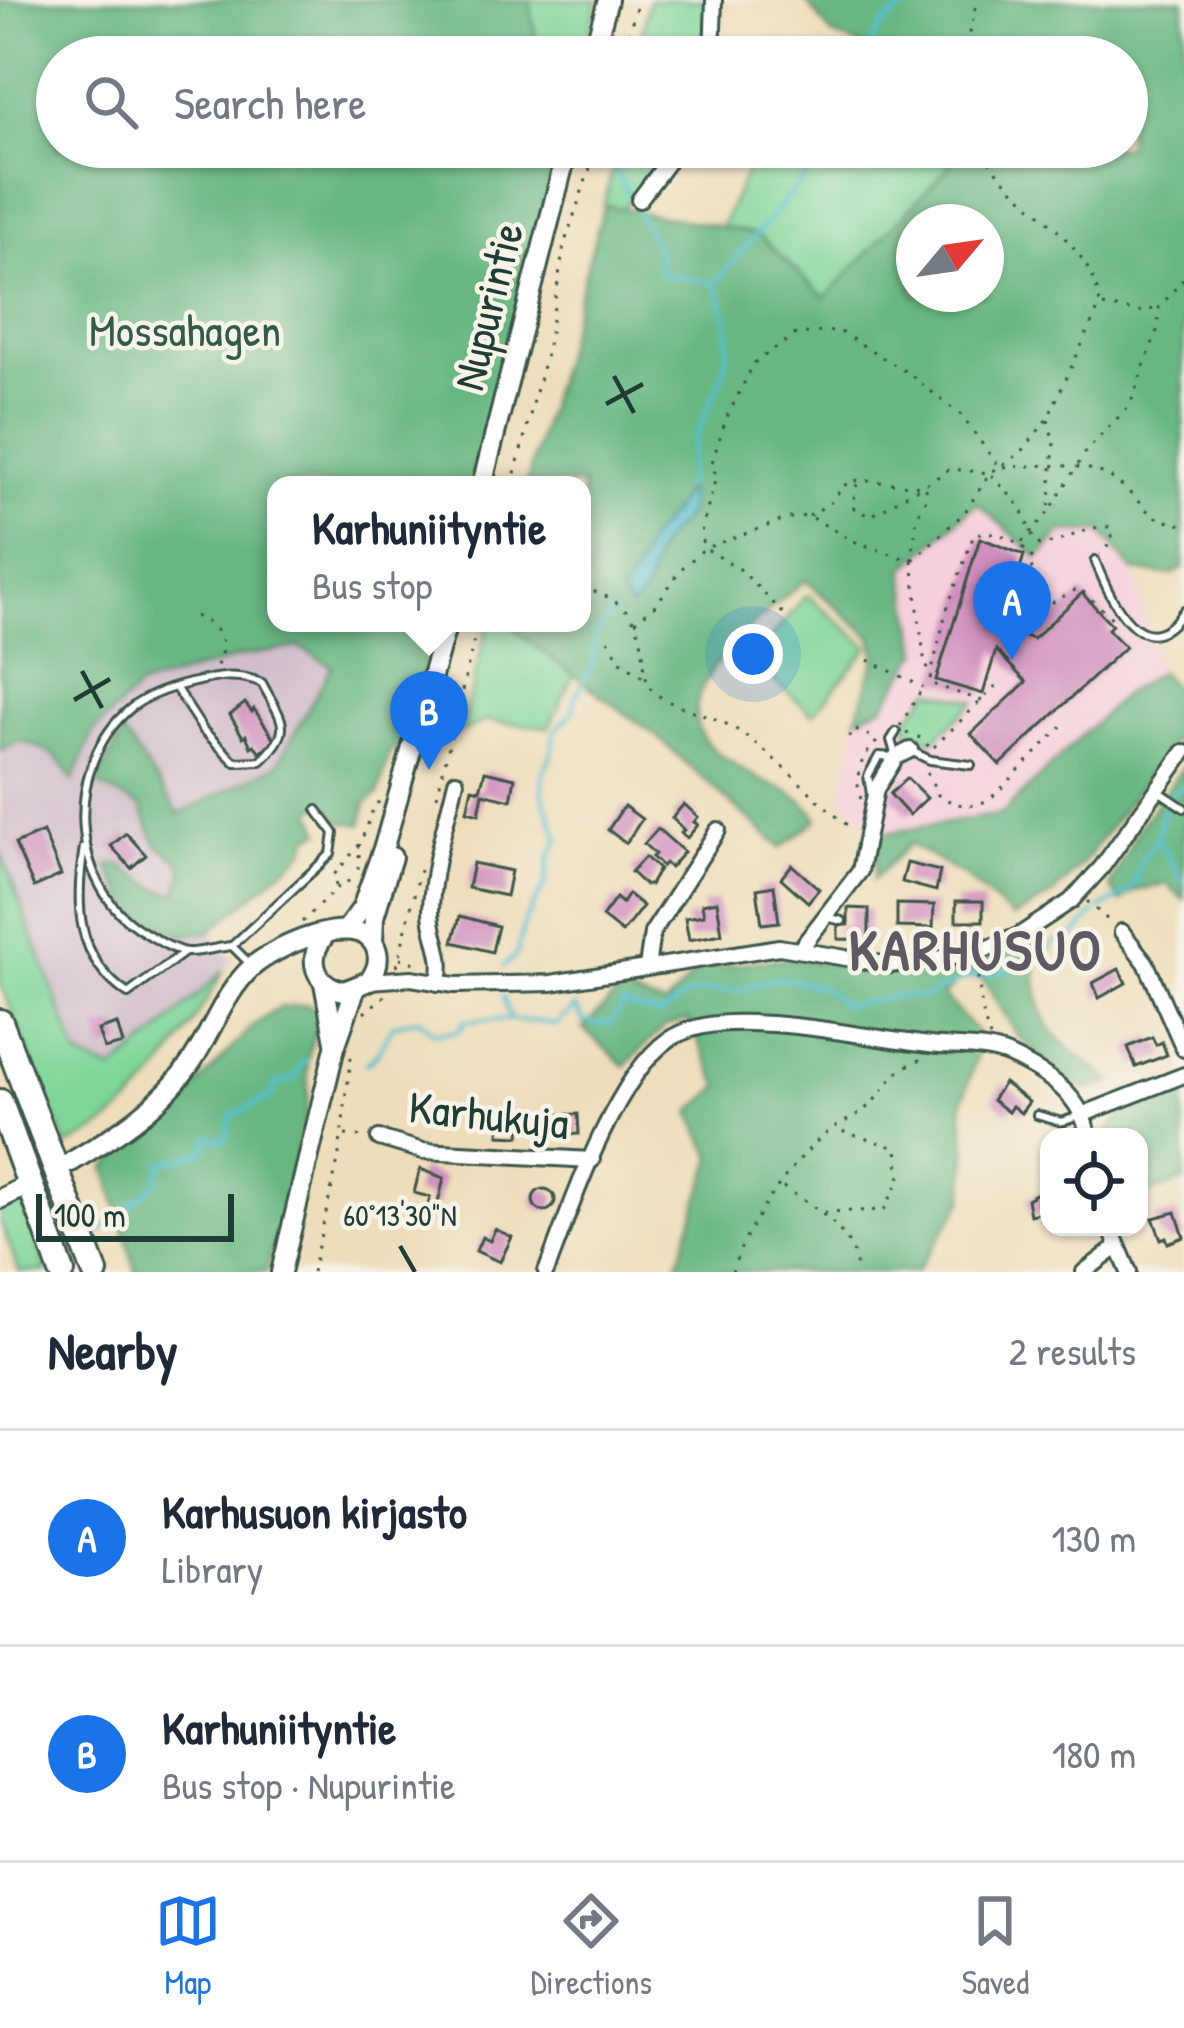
<!DOCTYPE html>
<meta charset="utf-8">
<style>
:root{--surface:#fff;--page:#f2f2f3;--text:#1f2937;--muted:#747a83;--line:#e0e1e3;--accent:#1a73e8}
body{margin:0;font-family:"Patrick Hand",sans-serif;background:var(--page);color:var(--text)}
.controls{position:absolute;right:36px;bottom:36px;display:grid;overflow:hidden;border-radius:24px;box-shadow:0 3px 9px #0004}
.controls button{width:108px;height:108px;display:grid;place-items:center;padding:0;border:0;border-bottom:3px solid var(--line);background:var(--surface);color:var(--text);font:60px sans-serif}
.compass{position:absolute;left:896px;top:204px;width:108px;height:108px;border-radius:50%;background:var(--surface);box-shadow:0 3px 9px #0004;rotate:61deg}
.scale{position:absolute;left:36px;bottom:30px;width:198px;box-sizing:border-box;padding-left:12px;border:6px solid #1f3d34;border-top:0;font-size:33px;line-height:42px;white-space:nowrap;color:#1f3d34;-webkit-text-stroke:9px #f7f3e8;paint-order:stroke}
.you{position:absolute;left:753px;top:654px;width:42px;height:42px;margin:-30px;border:9px solid #fff;border-radius:50%;background:#1a73e8;box-shadow:0 0 0 18px #1a73e833}
.badge{display:grid;place-items:center;width:78px;height:78px;border-radius:50%;background:var(--accent);color:#fff;font-size:39px;font-weight:700}
.pin{position:absolute;translate:-50% -99px;filter:drop-shadow(0 3px 6px #0008)}
.pin::after{content:'';position:absolute;top:63px;width:42px;height:36px;background:inherit;clip-path:polygon(0 0,100% 0,50% 100%)}
.popup{position:absolute;left:267px;top:476px;width:324px;height:156px;box-sizing:border-box;display:grid;place-content:center;border-radius:24px;background:var(--surface);filter:drop-shadow(0 3px 9px #0005);font-size:39px;white-space:nowrap;color:var(--muted)}
.popup b{font-size:45px;color:var(--text)}
.popup::after{content:'';position:absolute;left:50%;top:100%;margin-left:-24px;border:24px solid transparent;border-top-color:var(--surface)}
.list{margin:0;padding:0;list-style:none}
h2{display:flex;justify-content:space-between;align-items:center;height:156px;margin:0;padding:0 48px;font-size:51px}
h2 small{font-size:39px;font-weight:400;color:var(--muted)}
.list li{display:grid;grid-template-columns:78px 1fr auto;gap:36px;align-items:center;box-sizing:border-box;height:216px;padding:0 48px;border-top:3px solid var(--line)}
.list b{display:block;font-size:45px;white-space:nowrap}
.list p{margin:0;font-size:39px;white-space:nowrap;color:var(--muted)}
.list em{font-size:39px;font-style:normal;color:var(--muted)}
.icon{flex:none;width:66px;height:66px;fill:none;stroke:currentColor;stroke-width:2;stroke-linecap:round;stroke-linejoin:round}
.map{position:relative;flex:none;width:1184px;height:1272px;overflow:hidden}
.search{position:absolute;background:var(--surface);box-shadow:0 3px 9px #0004;left:36px;right:36px;top:36px;height:132px;display:flex;align-items:center;gap:30px;box-sizing:border-box;padding:0 42px;border-radius:66px;color:var(--muted);font-size:45px}
.sheet{height:588px;background:var(--surface)}
nav{display:flex;justify-content:space-around;align-items:center;box-sizing:border-box;height:168px;border-top:3px solid var(--line);background:var(--surface);font-size:33px;color:var(--muted)}
nav a{display:grid;justify-items:center;gap:6px}
nav .on{color:var(--accent)}
.map>svg:first-child{display:block}
</style>
<div class="map">
<svg width="1184" height="1272" viewBox="0 0 1184 1272">
<rect width="100%" height="100%" fill="#f7f3e8"/>
<filter id="ink" filterUnits="userSpaceOnUse"><feTurbulence type="fractalNoise" baseFrequency=".00833" numOctaves="2"/><feDisplacementMap in="SourceGraphic" scale="24" xChannelSelector="R" yChannelSelector="G"/><feConvolveMatrix kernelMatrix="1 2 1 2 8 2 1 2 1" color-interpolation-filters="sRGB"/></filter>
<filter id="wash" filterUnits="userSpaceOnUse"><feTurbulence type="fractalNoise" baseFrequency=".004" numOctaves="4" result="noise"/><feDisplacementMap in="SourceGraphic" scale="48" xChannelSelector="R" yChannelSelector="G"/><feGaussianBlur stdDeviation="2.7" result="paint"/><feColorMatrix in="noise" values="0 0 0 0 0 0 0 0 0 0 0 0 0 0 0 0 0 1.4 0 .05"/><feComposite in="paint" operator="in"/></filter>
<g filter="url(#wash)">
<rect width="100%" height="100%" fill="#eeddba"/>
<path fill="#f5cfdb" d="M978,503l61,55 23,-26h40l31,39 27,101 -35,21 -123,121 -122,20 -38,-35 15,-81 19,-63 -4,-18 8,-46z"/>
<path fill="#d1bdcc" d="M299,646l33,20 -55,99 -98,49 -57,-79 -23,43 42,29 16,38 23,15 4,11 -7,23 -17,-4 -42,-26 64,71 29,-4 22,30 -81,78 -40,32 -33,-15 -79,-205v-100l20,-10 17,4 23,12 14,23 19,-47 46,-46 104,-31z"/>
<g fill="#7fd69a" stroke="#4f8a67" stroke-width="3">
<path d="M530,0h68l-15,57h-45z"/>
<path d="M649,0h57v57h-69z"/>
<path d="M617,147h56l-51,61 -18,-3z"/>
<path d="M758,147h185l7,20 -125,131 -68,-64 -36,-7z"/>
<path d="M807,595l62,52 -56,67 -62,-53z"/>
<path d="M488,623h22l64,52 -25,52 -63,-6 -25,11z"/>
<path d="M930,690l45,11 -42,40 -24,-10 -4,-7z"/>
<path d="M0,851l79,206 33,14 40,-32 72,-69c-40,68 -80,145 -158,176l-66,-164z"/>
<path d="M22,1196l25,76h-28l-19,-51v-13z"/>
</g>
<g fill="#67b782" stroke="#437a5b" stroke-width="3" fill-rule="evenodd">
<path d="M0,0h530l8,57h-481v90h503l-87,338h-197v138h161l-33,125 -14,3 -12,43 -13,10 -3,20 -25,-3 -17,-17 -8,8 10,19 -13,6 -5,15 -93,79 -29,4 -48,-21 -26,-48 10,-2 42,26 16,3 8,-22 -5,-11 -22,-15 -16,-38 -40,-20 -3,-8 25,-46 56,81 98,-49 55,-99 -33,-19 -56,9 -104,31 -46,46 -20,48c-13,-25 -25,-33 -53,-40l-20,10z"/>
<path d="M805,0h379l-1,569 -12,6 -38,-4 -31,-39h-40l-23,26 -62,-55 -73,66 15,83 -35,53 -27,13 19,-63 -4,-18 -67,-57c-35,30 -119,91 -108,144 5,24 35,38 53,50 32,21 43,9 68,45l-37,29 -126,-113 -131,-97 -14,-15h72v-138h-56l78,-280 153,29 68,64 124,-131 -6,-20h184v-90h-236l-59,-22zM914,222h72v72h-72z"/>
<path d="M1160,672l24,27v27l-99,135 -33,34 -39,23 -48,-41 -55,-33 -36,34 6,-44 122,-20 123,-121z"/>
<path d="M1184,766v134l-17,-16 -33,7 -14,11 -10,-16 28,-57z"/>
<path d="M1036,941c-2,88 10,90 76,141l-25,8 -13,-5 -56,-49 -35,-57 -21,-2 -19,19 39,42 -20,65 5,56 -3,41 -48,72h-241l38,-114 -22,-46 29,-26 -32,-66 -23,6 -40,40 -42,-37 37,-38 45,15 34,-37 88,-11 103,14 90,-13z"/>
<path d="M308,1005l8,4c5,19 -6,31 -8,50 -2,17 2,34 -1,52l-40,161h-131l-30,-105 65,-53 82,-88 27,-19z"/>
<path d="M1184,1087v94l-45,17v-61h-32c12,-33 47,-38 77,-50z"/>
</g>
<path fill="#54bfcf" stroke="#3a7e82" stroke-width="3" d="M687,488c2,7 3,12 2,20 -4,16 -22,25 -30,39 -11,21 -6,49 -29,61l-10,-16c19,-13 18,-41 33,-58 13,-15 24,-27 34,-46z"/>
<g fill="none" stroke-linecap="round" stroke-linejoin="round">
<g stroke="#54bfcf" stroke-width="4.5">
<path d="M869,57c4,-32 26,-44 53,-57"/>
<path d="M608,155l50,96v22l57,10"/>
<path d="M715,283l115,-136"/>
<path d="M687,488c0,-87 70,-109 28,-205"/>
<path d="M1172,793l12,-7"/>
<path d="M1157,839l27,43"/>
<path d="M1100,909l28,-16 8,-12 4,-19 17,-23 7,-32"/>
<path d="M504,966l12,-11 9,-34 20,-36 5,-28 9,-18 -16,-43 -1,-21 10,-22 2,-21 19,-20 2,-15 18,-32 2,-29 18,-24"/>
<path d="M503,996l7,23"/>
<path d="M366,1064l11,-10 16,-29 25,-6 17,14 24,-2 5,-9c27,-4 64,-3 92,3l19,-18 9,15 26,2 13,-19 37,11 23,-18 16,-6 37,-2 44,-12 40,8 25,20 54,-10 25,1 38,-17 76,-18 17,-20 21,-7 18,-22"/>
<path d="M99,1233l57,-50 5,-20 43,-11 5,-15 15,4 8,-25 42,-21v-10l21,-6 7,-17 5,-1"/>
</g>
</g>
<g id="blocks">
<g fill="#d08fbe">
<path d="M980,538l44,17 -21,74 30,10 49,-46 30,32 -4,4 17,18 -125,118 -29,-31 55,-52 -30,-32 -13,44 -47,-14z"/>
<path d="M245,703l7,9 2,-3 21,31 -15,12 -6,-7 -3,2 -5,-12 -3,2 -13,-22z"/>
<path d="M485,771l30,7 -4,22 -28,-7 -4,21 -12,-3 5,-23 8,2z"/>
<path d="M907,778l20,20 -18,17 -19,-21z"/>
<path d="M684,804l14,13 -4,5 4,3 -11,13 -6,-5 3,-3 -12,-12z"/>
<path d="M624,806l18,13 -16,24 -18,-13z"/>
<path d="M658,829l26,23 -14,16 -5,-5 -3,3 -10,-9 3,-3 -11,-10z"/>
<path d="M43,832l18,43 -27,12 -19,-43z"/>
<path d="M126,833l20,22 -15,13 -20,-22z"/>
<path d="M645,857l14,12 -9,16h-5l-14,-13z"/>
<path d="M473,863l38,8 -5,25 -38,-8z"/>
<path d="M907,863l33,8 -4,20 -34,-9z"/>
<path d="M792,865l27,24 -11,13 -27,-24z"/>
<path d="M774,886l5,36 -17,2 -5,-35z"/>
<path d="M628,894l15,12 -21,27 -20,-16 14,-19 6,5z"/>
<path d="M717,901l5,33 -33,6 -4,-22 19,-3 -2,-11z"/>
<rect x="956" y="901" width="27" height="20"/>
<path d="M897,904l37,1 -1,23 -36,-1z"/>
<path d="M848,908l21,1v31l-31,-1v-14h10z"/>
<path d="M460,916l38,10 -6,26 -39,-10z"/>
<path d="M1119,969l7,14 -27,15 -6,-15z"/>
<path d="M117,1024l6,20 -19,5 -6,-19z"/>
<path d="M1152,1037l4,8 6,-3 5,13 -31,12 -8,-20z"/>
<path d="M1004,1083l25,19 -8,11 -9,-7 -4,6 -16,-12z"/>
<path d="M515,1112h7l-2,24 -21,-1 1,-14 12,1z"/>
<path d="M578,1114l1,20 -24,1 -1,-20z"/>
<path d="M420,1169l24,9 -7,29 -9,-2 2,-8 -16,-4z"/>
<circle cx="544" cy="1200" r="11"/>
<path d="M1041,1191l3,13 5,-1v16h-4l-2,-7 -13,3 -3,-16z"/>
<path d="M1176,1212l8,25 -16,6 -2,-6 -5,2 -8,-21z"/>
<path d="M495,1229l17,8 -12,25 -24,-11 6,-14 8,4z"/>
</g>
</g>
</g>
<g filter="url(#ink)">
<use href="#blocks" fill-opacity="0" stroke="#3e5548" stroke-width="3"/>
<g fill="none" stroke-linecap="round" stroke-linejoin="round">
<g stroke="#3e5548" stroke-width="12">
<g id="service">
<path d="M1095,560c14,37 48,112 89,50"/>
<path d="M175,687l28,43 32,32 26,-1c35,-33 20,-41 1,-78 -25,-11 -47,-6 -72,0 -21,5 -43,12 -59,25 -68,55 -63,180 13,224 12,7 28,18 42,20 13,1 32,-5 46,-6l19,19"/>
<path d="M913,752l17,8 41,5"/>
<path d="M1157,790l27,18"/>
<path d="M871,794l-3,-18 11,-20 17,1 -5,-17 5,-8"/>
<path d="M84,847c-9,57 -9,111 44,147l57,-42"/>
<path d="M827,917l15,4"/>
<path d="M232,946l99,-92 3,-21 -17,-23"/>
<path d="M1037,1115l25,7 17,-6"/>
</g>
</g>
<g stroke="#3e5548" stroke-width="20">
<g id="minor">
<path d="M712,57l2,-57"/>
<path d="M639,200l40,-53"/>
<path d="M1122,932l24,31 38,86"/>
<path d="M801,948l59,-77 16,-82 20,-32 14,-7"/>
<path d="M647,967l5,-34 66,-103"/>
<path d="M369,981l42,-3 44,7 96,-2 228,-36 110,18 85,-11 44,-18 53,-35 31,-34 82,-115"/>
<path d="M438,983c9,-28 -7,-45 -7,-73 1,-45 15,-86 25,-129"/>
<path d="M1084,1114l100,-39"/>
<path d="M379,1138l44,13 169,9"/>
<path d="M1110,1227l19,45"/>
<path d="M546,1272c24,-63 68,-194 122,-232 18,-12 40,-16 61,-17 66,-2 134,14 200,22 26,3 57,0 81,11 36,17 73,39 78,81"/>
<path d="M1084,1272l33,-25"/>
</g>
</g>
<g stroke="#3e5548" stroke-width="24">
<g id="secondary">
<path d="M592,57l16,-57"/>
<path d="M482,485l86,-338"/>
<path d="M348,927l14,-19 23,-65 62,-220"/>
<path d="M373,942l1,-25 18,-60"/>
<path d="M324,983l11,59"/>
<path d="M71,1162c45,-27 91,-56 121,-101 20,-30 33,-69 60,-94 22,-20 105,-58 123,-21 6,13 2,24 -6,35l-25,10c-30,-6 -38,-33 -19,-56"/>
<path d="M0,1199l18,-9"/>
<path d="M281,1272l54,-225 20,-57"/>
</g>
</g>
<g stroke="#3e5548" stroke-width="30">
<g id="motorway">
<path d="M0,1022l95,250"/>
<path d="M0,1102l62,170"/>
</g>
</g>
<g stroke="#3e5548" stroke-width="3" stroke-dasharray="3 9" stroke-linecap="butt">
<path d="M622,57l16,-57"/>
<path d="M965,57l12,-57"/>
<path d="M1103,306l40,6 14,-4"/>
<path d="M1048,420l6,23 -5,68"/>
<path d="M857,484l-5,23 17,9c20,-8 33,-21 52,-29"/>
<path d="M512,485l35,-135 17,-105 33,-98"/>
<path d="M809,516l24,-15 9,-15 16,-6 65,6 27,-17 40,4 31,-20 27,-35 52,-113c-8,-69 -89,-100 -119,-158"/>
<path d="M1022,542l27,-30 38,-62 43,-45 28,-77 1,-20 25,-30"/>
<path d="M912,560l5,-44 10,-19 -1,-9"/>
<path d="M913,560l52,-48 25,-39 32,36 13,33 7,4 52,-18 16,-1 3,13 -13,14"/>
<path d="M582,588c86,21 48,87 73,105 23,18 58,20 85,39 41,29 74,67 113,98"/>
<path d="M783,613l-42,-43 -36,-22 -5,-12 16,-59 -4,-15 14,-43 28,-56 42,-29 43,-3 69,42 53,42 38,52c33,0 85,-8 114,12 31,21 27,39 71,46"/>
<path d="M195,616c25,11 34,26 21,51"/>
<path d="M635,622l21,-17 25,-36 24,-21 84,-30 20,-2 44,25 59,20 13,104 7,8"/>
<path d="M1023,624l19,-16 37,-20 36,33"/>
<path d="M608,640l13,21 24,17"/>
<path d="M868,660l55,27"/>
<path d="M982,701l-53,-18 17,-71 28,-78c23,-5 49,7 60,27l-17,53 5,12"/>
<path d="M900,726l23,-39"/>
<path d="M906,733l15,5 11,12"/>
<path d="M849,737l4,-8 24,10"/>
<path d="M934,747l63,-62"/>
<path d="M927,772l11,23c40,24 54,3 80,-24 16,-16 32,-32 48,-49"/>
<path d="M437,796l41,-173"/>
<path d="M861,799c-8,-25 0,-43 19,-60"/>
<path d="M358,869l2,-25"/>
<path d="M336,886l-2,-11 26,-31 15,-40 7,-3"/>
<path d="M1087,901l24,22"/>
<path d="M302,922l35,-34 17,-10"/>
<path d="M400,958l21,7"/>
<path d="M976,965l8,55 6,18"/>
<path d="M397,966l23,-96"/>
<path d="M364,1013l25,-21"/>
<path d="M345,1135l20,2"/>
<path d="M783,1187c31,19 73,45 74,85"/>
<path d="M824,1212l60,-2 16,-31 -3,-31 -63,-19"/>
<path d="M312,1272l26,-111 14,-111"/>
<path d="M732,1272c13,-45 62,-116 100,-143 10,-7 23,-11 32,-19 26,-22 26,-42 62,-52"/>
</g>
<use href="#service" stroke="#fff" stroke-width="6"/>
<use href="#minor" stroke="#fff" stroke-width="14"/>
<use href="#secondary" stroke="#fff" stroke-width="18"/>
<use href="#motorway" stroke="#fff" stroke-width="24"/>
</g>
</g>
<path fill="none" stroke="#1f3d34" stroke-width="4.5" d="M614,376l20,37M606,404l37,-20M82,671l20,37M74,700l36,-21M400,1246l15,26"/>
<g text-anchor="middle" dominant-baseline="central" stroke-width="9" stroke-linejoin="round" paint-order="stroke">
<g font-size="45" fill="#1f3d34" stroke="#f7f3e8">
<text transform="translate(487 306) rotate(-76)">Nupurintie</text>
<text transform="translate(489 1114) rotate(6)">Karhukuja</text>
</g>
<g font-size="45" fill="#325c48" stroke="#f7f3e8">
<text x="185" y="329">Mossahagen</text>
</g>
<g font-size="57" font-weight="bold" letter-spacing="3" fill="#5d5a64" stroke="#f7f3e8">
<text x="976" y="949">KARHUSUO</text>
</g>
</g>
<g font-size="30" text-anchor="middle" fill="#1f3d34" stroke="#f7f3e8" stroke-width="9" stroke-linejoin="round" paint-order="stroke">
<text x="400" y="1226">60°13'30"N</text>
</g>
</svg>
<div class="controls">
<button><svg class="icon" aria-label="locate" viewBox="0 0 24 24"><circle cx="12" cy="12" r="6"/><path d="M12 2v4M12 18v4M2 12h4M18 12h4"/></svg></button>
</div>
<svg class="compass" viewBox="-18 -18 36 36"><path d="M0-13l5 13h-10z" fill="#e53935"/><path d="M0 13l5-13h-10z" fill="#747a83"/></svg>
<div class="scale">100 m</div>
<div class="you"></div>
<div class="pin badge" style="left:1012px;top:660px">A</div>
<div class="pin badge" style="left:429px;top:770px">B</div>
<div class="popup"><b>Karhuniityntie</b>Bus stop</div>
<div class="search"><svg class="icon" aria-label="search" viewBox="0 0 24 24"><circle cx="10" cy="10" r="6"/><path d="M15 15l6 6"/></svg>Search here</div>
</div>
<section class="sheet">
<h2>Nearby<small>2 results</small></h2>
<ul class="list">
<li><span class="badge">A</span><div><b>Karhusuon kirjasto</b><p>Library</p></div><em>130 m</em></li>
<li><span class="badge">B</span><div><b>Karhuniityntie</b><p>Bus stop · Nupurintie</p></div><em>180 m</em></li>
</ul>
</section>
<nav>
<a class="on"><svg class="icon" aria-label="map" viewBox="0 0 24 24"><path d="M3 6l6-2 6 2 6-2v14l-6 2-6-2-6 2zM9 4v14M15 6v14"/></svg>Map</a>
<a><svg class="icon" aria-label="directions" viewBox="0 0 24 24"><path d="M12 3l9 9-9 9-9-9zM9 14v-3h6M13 9l2 2-2 2"/></svg>Directions</a>
<a><svg class="icon" aria-label="saved" viewBox="0 0 24 24"><path d="M7 4h10v16l-5-4-5 4z"/></svg>Saved</a>
</nav>
